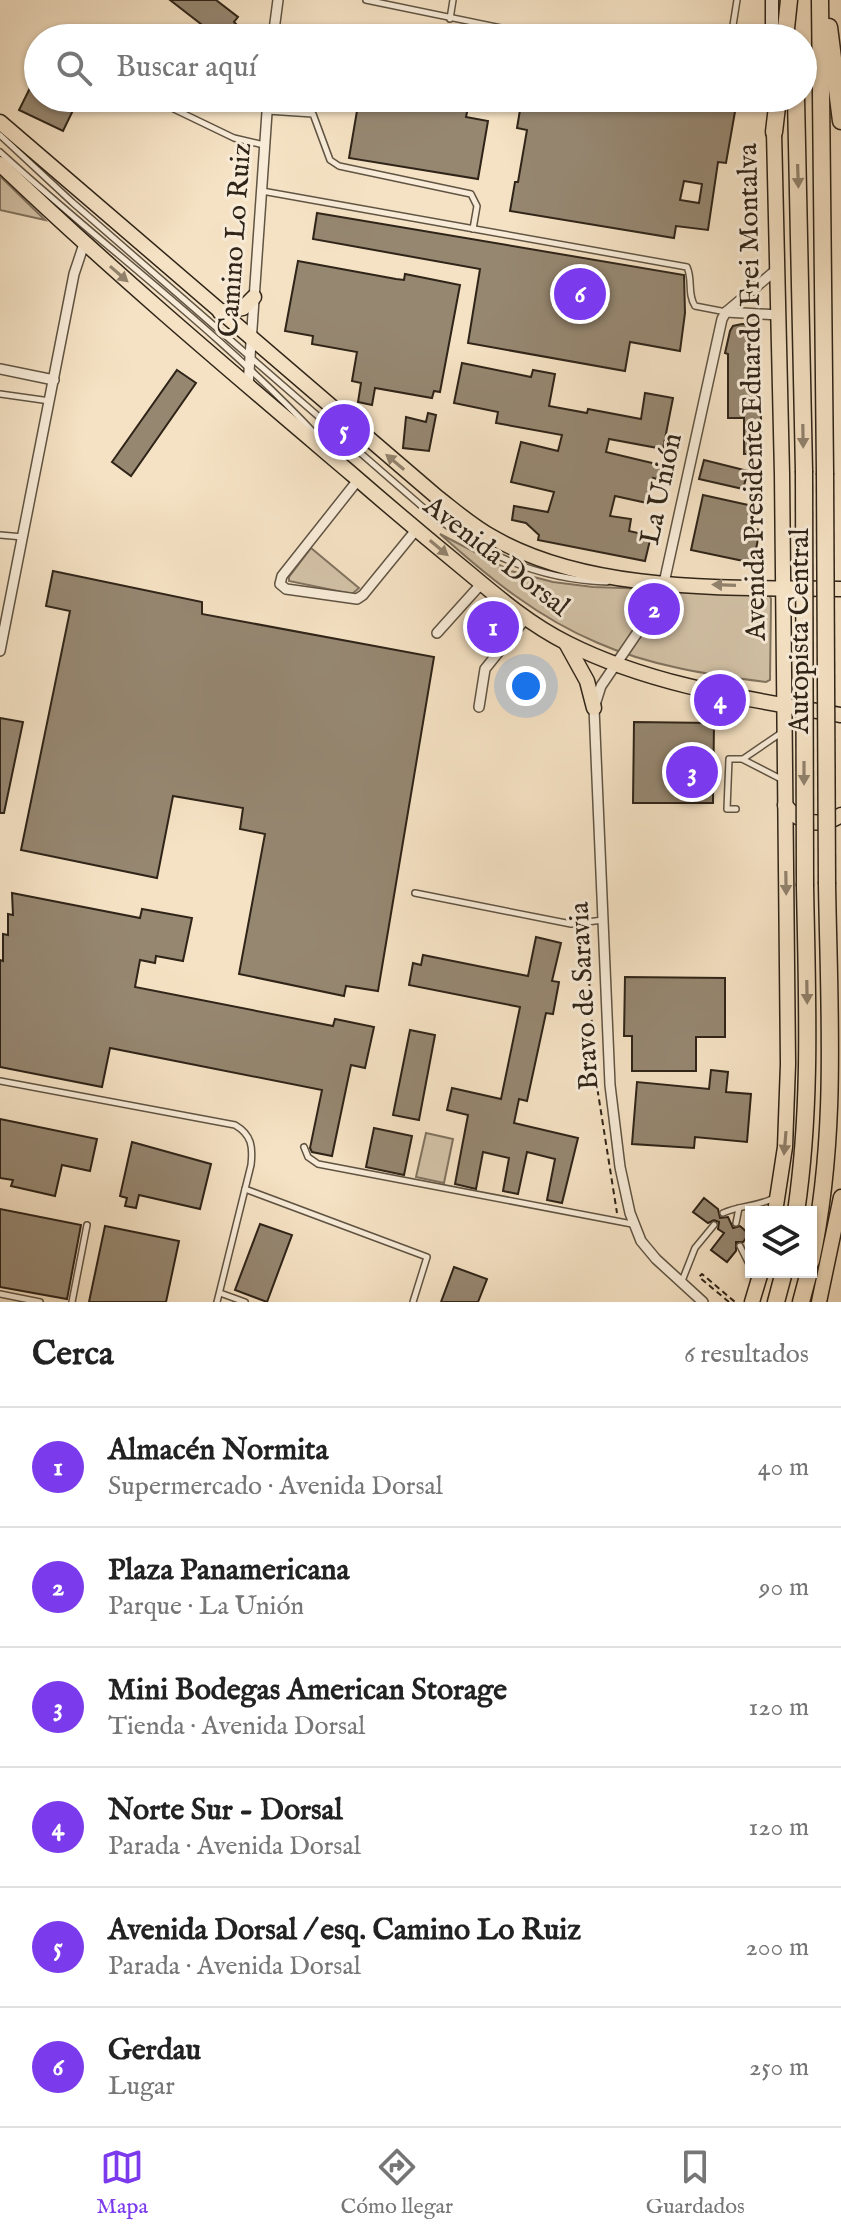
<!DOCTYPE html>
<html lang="es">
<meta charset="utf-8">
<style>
:root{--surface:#fff;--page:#f2f2f2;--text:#222;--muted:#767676;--line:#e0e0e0;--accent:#7c3aed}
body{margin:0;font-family:"IM FELL English",serif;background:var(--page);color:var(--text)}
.controls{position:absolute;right:24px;bottom:24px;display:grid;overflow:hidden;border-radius:0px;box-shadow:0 2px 6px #0004}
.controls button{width:72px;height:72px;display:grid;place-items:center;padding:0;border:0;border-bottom:2px solid var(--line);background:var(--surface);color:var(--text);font:40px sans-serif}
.you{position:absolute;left:526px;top:686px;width:28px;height:28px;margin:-20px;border:6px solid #fff;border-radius:50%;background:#1a73e8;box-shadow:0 0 0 12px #1a73e833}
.badge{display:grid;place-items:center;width:52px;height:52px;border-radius:50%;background:var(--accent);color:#fff;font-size:26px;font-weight:700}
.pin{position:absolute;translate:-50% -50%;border:4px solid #fff;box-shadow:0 2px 8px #0006}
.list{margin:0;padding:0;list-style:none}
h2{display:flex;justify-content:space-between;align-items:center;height:104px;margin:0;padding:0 32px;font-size:34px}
h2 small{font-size:26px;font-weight:400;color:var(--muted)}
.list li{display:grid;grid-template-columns:52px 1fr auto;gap:24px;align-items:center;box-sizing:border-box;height:120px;padding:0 32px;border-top:2px solid var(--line)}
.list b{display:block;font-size:30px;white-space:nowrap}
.list p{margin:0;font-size:26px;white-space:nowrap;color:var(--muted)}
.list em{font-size:26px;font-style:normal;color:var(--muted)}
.icon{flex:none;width:44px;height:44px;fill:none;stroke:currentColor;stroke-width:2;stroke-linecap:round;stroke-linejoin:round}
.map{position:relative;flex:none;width:841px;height:1302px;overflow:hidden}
.search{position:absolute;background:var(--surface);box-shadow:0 2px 6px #0004;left:24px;right:24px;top:24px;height:88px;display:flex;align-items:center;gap:20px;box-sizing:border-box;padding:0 28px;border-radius:44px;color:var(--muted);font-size:30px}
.sheet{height:824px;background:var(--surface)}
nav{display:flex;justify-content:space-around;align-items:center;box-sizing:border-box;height:112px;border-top:2px solid var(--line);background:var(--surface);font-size:22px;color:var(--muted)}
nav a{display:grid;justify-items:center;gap:4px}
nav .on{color:var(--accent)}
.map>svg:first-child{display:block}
</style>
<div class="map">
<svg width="841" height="1302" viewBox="0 0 841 1302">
<rect width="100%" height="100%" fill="#f5e2c4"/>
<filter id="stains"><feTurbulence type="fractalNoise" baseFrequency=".0025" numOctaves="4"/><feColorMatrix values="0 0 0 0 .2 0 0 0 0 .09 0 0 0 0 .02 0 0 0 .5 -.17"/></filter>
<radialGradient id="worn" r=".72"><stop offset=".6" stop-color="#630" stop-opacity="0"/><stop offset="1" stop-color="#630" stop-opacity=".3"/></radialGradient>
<g fill="#d3c2a7" stroke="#817360" stroke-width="2">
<path d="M0,176l45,44 -45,-10z"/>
<path d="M440,534l71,37 42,11 40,5 176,6 2,6 -1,81 -4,2c-56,-7 -116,-16 -168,-39 -60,-25 -110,-66 -158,-109z"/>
<path d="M311,548l48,40 -7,6 -63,-13v-4z"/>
<path d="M426,1133l27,6 -9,44 -28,-6z"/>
</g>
<g fill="#968771" stroke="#2f2418" stroke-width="2" fill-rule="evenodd">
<path d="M170,0h46l22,17 -4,5 16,16h-31z"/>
<path d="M38,72v26h41l-16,33 -44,-21z"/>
<path d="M400,98h70l-4,19 22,4 -10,58 -129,-21 10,-59 39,7z"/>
<path d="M522,98h223l-2,9 -7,-1 -10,57 -8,-1 -10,68 -32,-4 -2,12 -164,-27 5,-29h3l9,-52 -10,-2zM684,181l18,3 -3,19 -19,-3z"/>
<path d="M317,213l367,62 1,38 -5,38 -50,-9 -5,29 -157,-28 12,-74 -167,-30z"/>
<path d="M298,261l98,18 8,1 1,-6 55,11 -20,107 -6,-1 -2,7 -57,-10 -3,17 -14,-3 3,-19 -9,-2 5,-29 -45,-8 1,-8 -28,-5z"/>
<path d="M742,324l16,1 4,128 -18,1v-36h-16v-64l-3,-1 5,-22 3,-5z"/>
<path d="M462,363l69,14 2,-7 22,4 -6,32 38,7 1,-4 53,10 4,-26 28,5 -10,51 -54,-10 -3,13 63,15 -3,14 -13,-3 -6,25 -32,-7 -5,20 21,3 -2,12 22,5 -6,25 -107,-21 1,-5 -13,-12 -14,-3 2,-14 34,6 6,-20 -43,-10 10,-40 37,9 4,-16 -66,-12 2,-11 -44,-9z"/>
<path d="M177,370l19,13 -65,93 -19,-14z"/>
<path d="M428,413l8,2 -7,36 -26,-3 3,-31 20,5z"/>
<path d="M704,460l44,11 -5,18 -44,-10z"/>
<path d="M703,495l50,11 -5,21 12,3 -7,33 -62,-13z"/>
<path d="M53,571l149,31v12l232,43 -56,334 -32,-5 -2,10 -105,-22 26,-140 -25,-5 3,-21 -70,-12 -16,82 -136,-28 49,-239 -24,-5z"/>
<path d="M0,718l23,4 -19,91h-4z"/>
<path d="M634,722l80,1 -1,80h-80z"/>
<path d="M12,893l128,25 2,-9 50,9 -9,43 -27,-5 -1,7 -15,-3 -5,27 198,39 2,-7 39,8 -9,41 -14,-3 -19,91 -20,-4 -2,-4 12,-58 -212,-42 -8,39 -102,-20v-107l3,1v-27l5,1v-21l5,1z"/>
<path d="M536,937l25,6 -9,38 7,1 -6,32 -7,-1 -19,88 -8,-2 -5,24 64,15 -16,65 -15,-3 8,-41 -28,-7 -9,42 -15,-3 6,-33 -26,-6 -7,37 -21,-5 13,-69 -21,-5 5,-22 49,11 19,-92 -111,-22 4,-22 8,2 2,-10 105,21z"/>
<path d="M625,977l100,1v59h-29v34h-64v-35h-8z"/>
<path d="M410,1030l25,5 -16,85 -26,-5z"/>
<path d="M711,1070l17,2 -2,20 25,2 -4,48 -52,-5 -1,11 -62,-4 5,-62 72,7z"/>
<path d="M0,1119l97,20 -7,32 -28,-6 -7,31 -44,-10 2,-6 -13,-2z"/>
<path d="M374,1128l38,8 -8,39 -38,-8z"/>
<path d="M132,1142l79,22 -11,45 -61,-14 -3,13 -11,-2 2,-8 -7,-2z"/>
<path d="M704,1198l14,11 2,9 8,-1 5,11 7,-2 9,8 -6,8h-7v9l-9,11 -16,-12 13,-17 -6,-4 1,-7 -5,-2 -6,3 -15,-11z"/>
<path d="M0,1209l81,16 -14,74 -67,-12z"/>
<path d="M260,1224l32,11 -25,67 -32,-12z"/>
<path d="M105,1226l74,15 -13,61h-77z"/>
<path d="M454,1267l33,12 -9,23h-37z"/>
</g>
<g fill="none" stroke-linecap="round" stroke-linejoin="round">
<g stroke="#605443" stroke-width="8">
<g id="service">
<path d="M366,0l184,38"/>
<path d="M450,19l3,-19"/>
<path d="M731,38l6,-38"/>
<path d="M151,98l83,40 30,7"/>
<path d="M267,111l46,3 17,46 9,6 132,28 6,12 -4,23"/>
<path d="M0,135l72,67 354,308c57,44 108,69 181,72"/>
<path d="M0,152c105,96 220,180 318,285"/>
<path d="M262,191l425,76c6,13 0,27 8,39l31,6"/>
<path d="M0,394l50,7"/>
<path d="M0,535l23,2"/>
<path d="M743,759l38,-26"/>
<path d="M736,809h-9l2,-50h13l39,20"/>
<path d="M415,893l156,31 32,-4"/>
<path d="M0,1081l235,44c17,10 18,22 16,40l-34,137"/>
<path d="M304,1147l4,10 10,7 314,60"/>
<path d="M245,1189l182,68 -14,45"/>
<path d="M723,1213c17,-8 34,-6 51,-15"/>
<path d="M736,1223l3,-15"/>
<path d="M740,1246l11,22"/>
<path d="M682,1281l13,-33 19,-23"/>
<path d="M220,1293l25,9"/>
<path d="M0,1294l40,8"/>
<path d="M72,1302l15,-77"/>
</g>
</g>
<g stroke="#605443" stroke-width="12">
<g id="minor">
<path d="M273,38l5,-38"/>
<path d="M726,312l52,3"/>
<path d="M0,369l54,11"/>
<path d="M248,386l20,-288"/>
<path d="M358,480l-76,96 -2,8 6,5 71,10 6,-4 53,-65"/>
<path d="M437,633l45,-50"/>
<path d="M0,651l74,-377 10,-30"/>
<path d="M479,707l6,-38 41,-51"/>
<path d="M703,1302l-47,-43 -15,-18 -11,-28 -10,-46 -10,-82 -16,-377 7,-22 49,-72 14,-31 58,-264 4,-7 50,-42"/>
</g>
</g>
<g stroke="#2f2418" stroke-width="15">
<path id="secondary" d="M772,0v38"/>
</g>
<g stroke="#2f2418" stroke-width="17">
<g id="primary">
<path d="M0,122l437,375c18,14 35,29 55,40 99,57 238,50 349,52"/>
<path d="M774,132l8,342 6,590 -3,83 -10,65"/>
<path d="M0,164c114,109 234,210 354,312 38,33 76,65 115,97 31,26 62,52 98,70 85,43 181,56 274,72"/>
<path d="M220,312l23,-4 11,-11"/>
<path d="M566,643l21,38 7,27"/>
<path d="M785,805c14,19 37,23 56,10"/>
<path d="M752,1302l9,-30"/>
<path d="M819,1302l22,-105"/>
</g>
</g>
<g stroke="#2f2418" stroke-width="19">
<g id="motorway">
<path d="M820,0l5,473"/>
<path d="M829,27l12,94"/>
<path d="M785,38l4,-38"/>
<path d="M796,98l8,373"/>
<path d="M774,132l4,-34"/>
<path d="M796,1212c16,-108 11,-217 9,-326"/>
<path d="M811,1261c27,-124 18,-251 16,-377"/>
<path d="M776,1302l8,-30"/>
<path d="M801,1302l8,-30"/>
</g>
</g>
<g stroke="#2f2418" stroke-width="2" stroke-dasharray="6 4" stroke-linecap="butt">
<path d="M586,930l9,144 22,139"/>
<path d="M729,1302l-30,-25 3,-3 33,28"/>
</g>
<use href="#service" stroke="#f8ecd9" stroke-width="5"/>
<use href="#minor" stroke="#f8ecd9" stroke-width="9"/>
<use href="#secondary" stroke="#f8ecd9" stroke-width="12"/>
<use href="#primary" stroke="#f5e2c4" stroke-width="14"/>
<use href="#motorway" stroke="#f5e2c4" stroke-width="16"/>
<g stroke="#2f2418" stroke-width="19" stroke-linecap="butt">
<g id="motorway-bridge">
<path d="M804,471l1,415"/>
<path d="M825,473l2,411"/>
</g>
</g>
<use href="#motorway-bridge" stroke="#f5e2c4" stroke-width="16"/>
</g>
<defs><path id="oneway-solid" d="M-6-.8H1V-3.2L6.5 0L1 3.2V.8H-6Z" transform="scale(2)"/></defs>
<g fill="#92836e">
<use href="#oneway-solid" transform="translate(798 176) rotate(88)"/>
<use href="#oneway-solid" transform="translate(119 274) rotate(41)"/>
<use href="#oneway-solid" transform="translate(803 436) rotate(89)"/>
<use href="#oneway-solid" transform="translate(395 462) rotate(-140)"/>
<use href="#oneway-solid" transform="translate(439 548) rotate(40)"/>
<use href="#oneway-solid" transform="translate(724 585) rotate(-178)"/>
<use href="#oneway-solid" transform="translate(804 773) rotate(90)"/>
<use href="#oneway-solid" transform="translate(786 883) rotate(89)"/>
<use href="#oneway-solid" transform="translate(807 992) rotate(89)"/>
<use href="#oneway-solid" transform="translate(785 1143) rotate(95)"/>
</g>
<g text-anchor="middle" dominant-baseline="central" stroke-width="6" stroke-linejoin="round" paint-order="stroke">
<g font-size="28" fill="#2f2418" stroke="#f8ecd9">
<text transform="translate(236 240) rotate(-86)">Camino Lo Ruiz</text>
<text transform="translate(753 392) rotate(-91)">Avenida Presidente Eduardo Frei Montalva</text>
<text transform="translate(662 489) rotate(-78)">La Unión</text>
<text transform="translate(496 557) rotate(38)">Avenida Dorsal</text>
<text transform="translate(800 631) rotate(-90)">Autopista Central</text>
<text transform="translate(585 996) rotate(-93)">Bravo de Saravia</text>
</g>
</g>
<rect width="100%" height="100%" filter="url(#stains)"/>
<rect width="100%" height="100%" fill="url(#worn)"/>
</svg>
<div class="controls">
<button><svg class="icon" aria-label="layers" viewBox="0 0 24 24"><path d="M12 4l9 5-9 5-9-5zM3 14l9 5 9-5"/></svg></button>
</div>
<div class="you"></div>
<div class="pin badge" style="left:493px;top:627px">1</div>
<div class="pin badge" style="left:654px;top:609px">2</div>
<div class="pin badge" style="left:692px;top:772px">3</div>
<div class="pin badge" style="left:720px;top:700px">4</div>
<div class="pin badge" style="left:344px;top:430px">5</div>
<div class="pin badge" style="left:580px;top:294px">6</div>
<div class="search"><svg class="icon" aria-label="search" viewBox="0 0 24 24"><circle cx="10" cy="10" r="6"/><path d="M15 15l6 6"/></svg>Buscar aquí</div>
</div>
<section class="sheet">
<h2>Cerca<small>6 resultados</small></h2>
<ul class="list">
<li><span class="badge">1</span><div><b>Almacén Normita</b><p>Supermercado · Avenida Dorsal</p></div><em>40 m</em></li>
<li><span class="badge">2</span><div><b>Plaza Panamericana</b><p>Parque · La Unión</p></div><em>90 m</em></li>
<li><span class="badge">3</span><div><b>Mini Bodegas American Storage</b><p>Tienda · Avenida Dorsal</p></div><em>120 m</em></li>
<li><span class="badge">4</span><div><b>Norte Sur - Dorsal</b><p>Parada · Avenida Dorsal</p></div><em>120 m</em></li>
<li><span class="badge">5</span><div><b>Avenida Dorsal / esq. Camino Lo Ruiz</b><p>Parada · Avenida Dorsal</p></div><em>200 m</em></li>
<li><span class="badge">6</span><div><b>Gerdau</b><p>Lugar</p></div><em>250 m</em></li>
</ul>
</section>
<nav>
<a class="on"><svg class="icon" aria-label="map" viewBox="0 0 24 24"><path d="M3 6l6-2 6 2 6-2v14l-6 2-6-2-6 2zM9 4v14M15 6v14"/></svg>Mapa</a>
<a><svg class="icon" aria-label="directions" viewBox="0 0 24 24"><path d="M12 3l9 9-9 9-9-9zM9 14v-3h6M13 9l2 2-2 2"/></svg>Cómo llegar</a>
<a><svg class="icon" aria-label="saved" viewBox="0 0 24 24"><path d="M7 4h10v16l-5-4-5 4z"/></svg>Guardados</a>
</nav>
